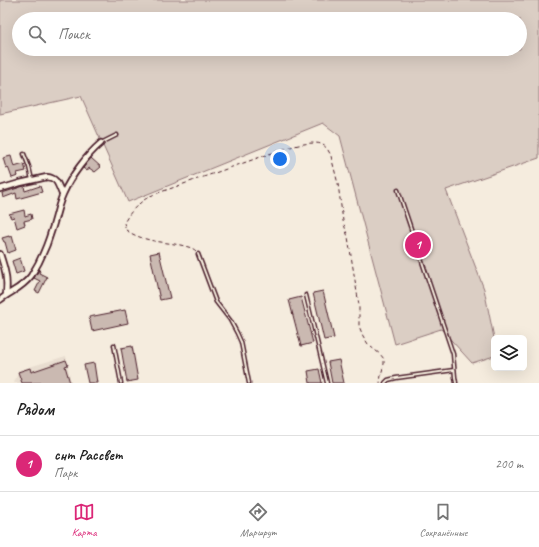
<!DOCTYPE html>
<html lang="ru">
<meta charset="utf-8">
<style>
:root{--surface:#fff;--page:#f2f2f2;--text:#222;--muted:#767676;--line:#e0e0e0;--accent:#db2777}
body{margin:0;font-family:Caveat,sans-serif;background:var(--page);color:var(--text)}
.controls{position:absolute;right:12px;bottom:12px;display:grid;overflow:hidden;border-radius:6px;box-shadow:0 4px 16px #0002}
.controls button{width:36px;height:36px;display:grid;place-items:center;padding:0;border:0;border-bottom:1px solid var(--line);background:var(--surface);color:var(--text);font:20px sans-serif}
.you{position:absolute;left:280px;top:159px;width:14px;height:14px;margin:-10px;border:3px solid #fff;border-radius:50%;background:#1a73e8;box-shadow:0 0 0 6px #1a73e833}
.badge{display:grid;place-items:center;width:26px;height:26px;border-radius:50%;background:var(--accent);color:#fff;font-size:13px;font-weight:700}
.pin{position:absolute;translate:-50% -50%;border:2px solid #fff;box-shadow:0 1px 4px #0006}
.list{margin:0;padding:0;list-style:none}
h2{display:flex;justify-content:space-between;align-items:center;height:52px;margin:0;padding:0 16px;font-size:17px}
h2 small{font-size:13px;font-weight:400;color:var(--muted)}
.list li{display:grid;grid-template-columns:26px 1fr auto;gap:12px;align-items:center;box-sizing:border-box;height:56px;padding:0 16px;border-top:1px solid var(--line)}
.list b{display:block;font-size:15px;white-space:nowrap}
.list p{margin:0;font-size:13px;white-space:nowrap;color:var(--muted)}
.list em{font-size:13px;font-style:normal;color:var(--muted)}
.icon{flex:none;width:22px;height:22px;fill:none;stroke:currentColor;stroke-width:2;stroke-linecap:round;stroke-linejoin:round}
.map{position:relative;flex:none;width:539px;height:383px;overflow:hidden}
.search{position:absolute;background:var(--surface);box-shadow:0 4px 16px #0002;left:12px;right:12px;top:12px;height:44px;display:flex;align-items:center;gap:10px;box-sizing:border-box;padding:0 14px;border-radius:22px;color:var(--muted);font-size:15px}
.sheet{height:108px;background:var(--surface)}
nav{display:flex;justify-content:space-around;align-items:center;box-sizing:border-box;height:56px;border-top:1px solid var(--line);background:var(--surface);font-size:11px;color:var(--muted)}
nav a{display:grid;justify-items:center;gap:2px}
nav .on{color:var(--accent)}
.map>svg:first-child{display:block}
</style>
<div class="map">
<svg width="539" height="383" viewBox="0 0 539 383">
<rect width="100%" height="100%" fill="#f5ecde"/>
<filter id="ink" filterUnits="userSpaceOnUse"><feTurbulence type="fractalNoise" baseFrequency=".025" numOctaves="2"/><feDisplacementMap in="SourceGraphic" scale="8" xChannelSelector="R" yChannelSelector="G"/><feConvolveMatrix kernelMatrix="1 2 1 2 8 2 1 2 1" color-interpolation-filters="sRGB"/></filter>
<g filter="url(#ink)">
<path fill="#e8ddd0" d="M66,356l5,27h-57l5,-13z"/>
<path fill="#dbcec4" stroke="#927678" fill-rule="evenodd" d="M0,0h539v158l-93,32 38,99 10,49v18l-22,7 -31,-34 -46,15 -55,-208 -17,-13 -195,79 -47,-106 -81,18zM19,19h501v30h-501z"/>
<g fill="#cab9b1" stroke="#4a1f2b">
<path d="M11,156l3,11 10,-3 2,7 -9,2 1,3 -6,2 -4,-11 -2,1 -3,-10z"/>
<path d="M91,158l10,9 -6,5 -6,-4 -2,3 -4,-3z"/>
<path d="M24,186l1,5 15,-5 2,6 -14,4 -11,3 -1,-6 -13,5 -1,-5z"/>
<path d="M24,210l1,6 6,-2 1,5 -8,2 1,4 -8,3 -3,-11 -3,1 -2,-4z"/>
<path d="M9,236v1l3,-1 4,14 -8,3 -3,-11h-1l-2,-4z"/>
<path d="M159,252l11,46 -10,2 -10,-46z"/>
<path d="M20,258l4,13 -8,3 -4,-13z"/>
<path d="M39,270l1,1 -1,2 8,4 -8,16 -4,-2 5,-10 -6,-3z"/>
<path d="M323,291l11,47 -10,2 -11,-47z"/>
<path d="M301,297l12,46 -12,3 -12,-46z"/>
<path d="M125,310l3,13 -36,8 -3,-14z"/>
<path d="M132,346l6,34 -11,2 -6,-34z"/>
<path d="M66,360l2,5 -3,1 5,17h-48l-4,-11 12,-4 1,4z"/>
<path d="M339,360l5,23h-12l-4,-21z"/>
<path d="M94,363l3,20h-9l-4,-18z"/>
<path d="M319,369l3,14h-12l-2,-12z"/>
</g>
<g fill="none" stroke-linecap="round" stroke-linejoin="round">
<g stroke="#4a1f2b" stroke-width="5">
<g id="service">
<path d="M101,143l16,-8"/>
<path d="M24,154l5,13 3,13"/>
<path d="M398,190l55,164 2,23 1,6"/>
<path d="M198,254l18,48 14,18 7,13 4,9 8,41"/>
<path d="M306,295l21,88"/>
<path d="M114,345l7,38"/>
<path d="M385,383l3,-3 8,-2 58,-8"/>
</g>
</g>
<g stroke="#4a1f2b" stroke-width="8">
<g id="minor">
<path d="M0,189l20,-6 27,-6c11,1 11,9 15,17"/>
<path d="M0,254c5,15 8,25 6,41"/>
<path d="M0,300c11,-9 21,-11 31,-24 9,-14 16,-30 21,-47 4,-11 6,-24 11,-35 8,-18 24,-39 38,-51"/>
</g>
</g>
<path stroke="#4a1f2b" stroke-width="1" stroke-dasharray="4 3" stroke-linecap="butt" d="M196,251c-6,-7 -36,-8 -46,-11 -9,-2 -17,-5 -24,-10l-2,-7c6,-12 18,-24 31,-29l117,-41c11,-4 38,-13 49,-9 5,2 8,7 10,12l7,28 5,37 5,16 11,68v21l4,10 5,8 3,3 9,7 4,5v5l-3,11 -1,8"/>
<use href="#service" stroke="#fcf5e5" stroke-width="2"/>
<use href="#minor" stroke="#fcf5e5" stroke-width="4.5"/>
</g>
</g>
</svg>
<div class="controls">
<button><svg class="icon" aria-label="layers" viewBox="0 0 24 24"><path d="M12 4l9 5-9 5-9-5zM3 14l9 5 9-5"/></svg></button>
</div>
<div class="you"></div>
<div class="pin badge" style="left:418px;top:245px">1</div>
<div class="search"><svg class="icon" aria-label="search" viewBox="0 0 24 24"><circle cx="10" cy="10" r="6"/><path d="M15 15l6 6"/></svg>Поиск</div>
</div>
<section class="sheet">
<h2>Рядом<small></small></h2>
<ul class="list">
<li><span class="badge">1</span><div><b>снт Рассвет</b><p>Парк</p></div><em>200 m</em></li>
</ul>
</section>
<nav>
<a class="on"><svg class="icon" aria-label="map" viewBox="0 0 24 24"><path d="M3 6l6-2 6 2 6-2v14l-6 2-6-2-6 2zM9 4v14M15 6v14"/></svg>Карта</a>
<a><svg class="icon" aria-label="directions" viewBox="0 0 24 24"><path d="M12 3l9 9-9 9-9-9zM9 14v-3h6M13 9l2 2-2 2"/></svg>Маршрут</a>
<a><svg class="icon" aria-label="saved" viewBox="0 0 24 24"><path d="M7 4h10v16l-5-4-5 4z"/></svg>Сохранённые</a>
</nav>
